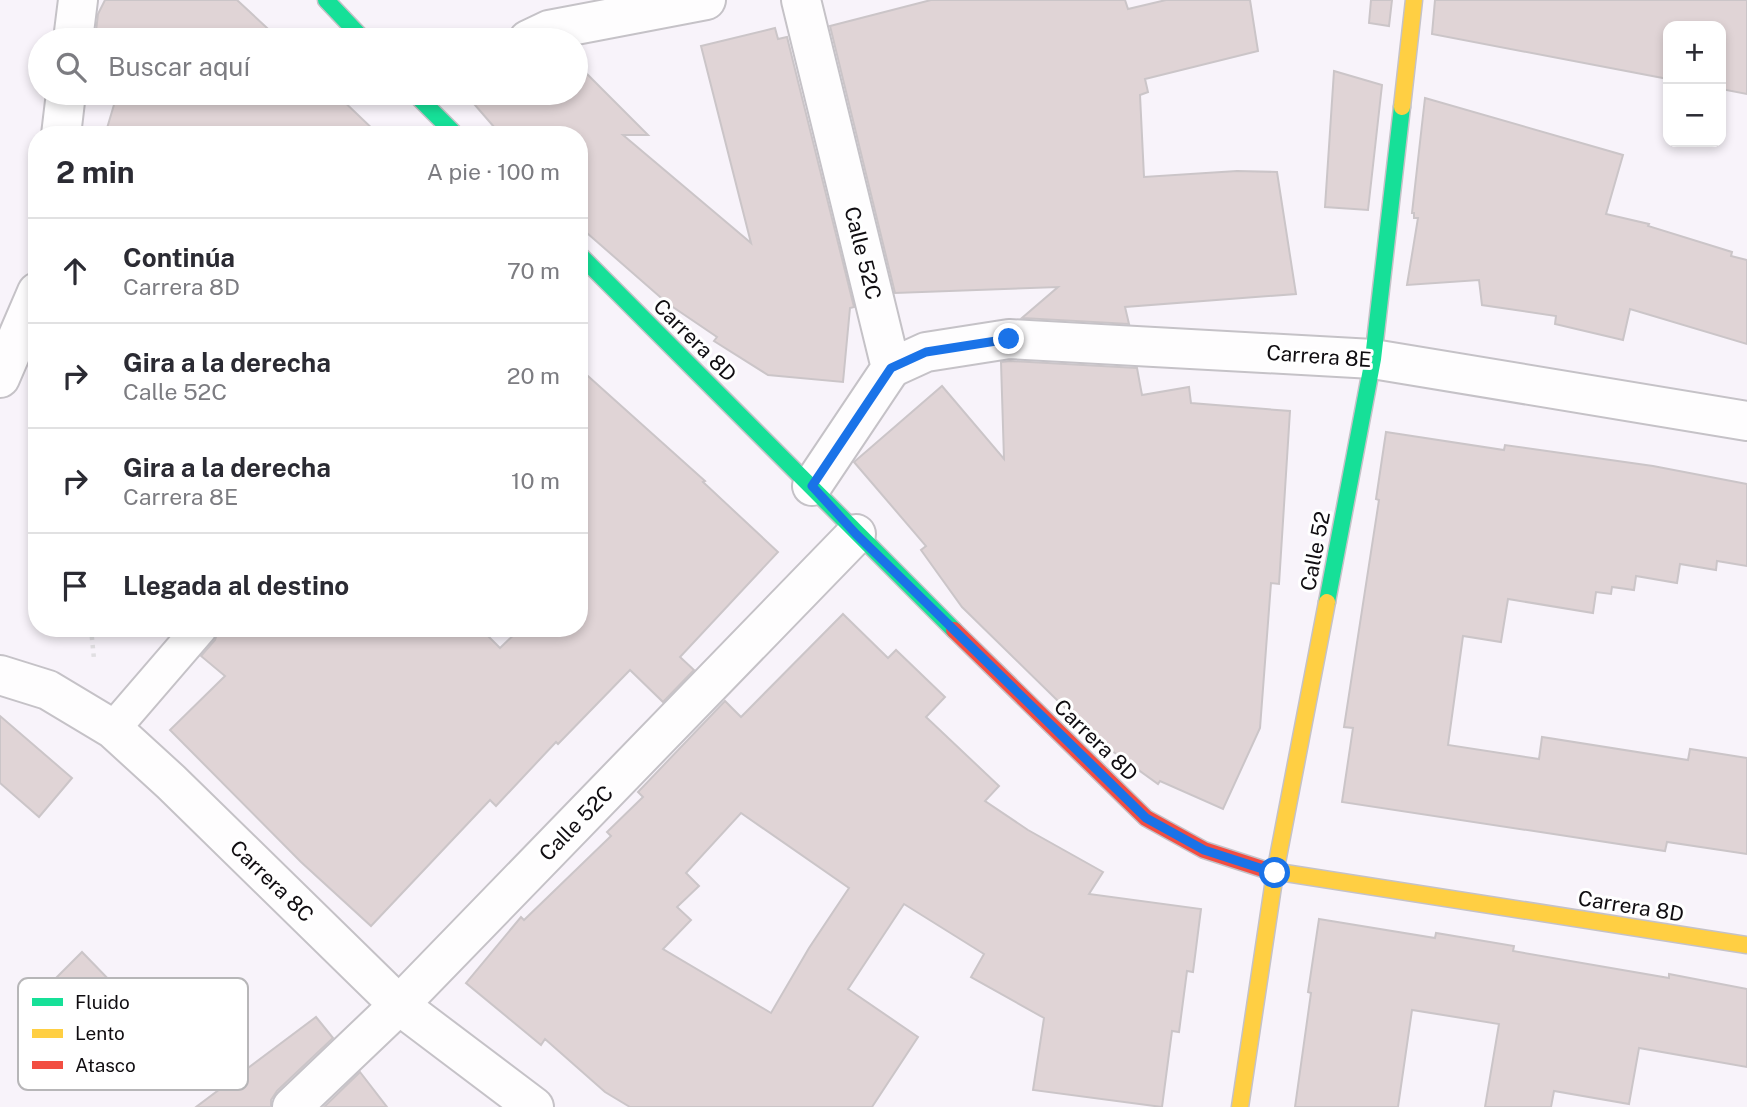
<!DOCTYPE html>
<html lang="es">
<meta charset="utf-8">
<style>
:root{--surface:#fff;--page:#f2f2f3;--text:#2b2b33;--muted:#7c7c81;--line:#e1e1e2}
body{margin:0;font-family:"Public Sans",sans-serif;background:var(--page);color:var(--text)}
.controls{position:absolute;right:21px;top:21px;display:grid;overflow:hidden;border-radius:14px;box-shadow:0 4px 10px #0003}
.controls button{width:63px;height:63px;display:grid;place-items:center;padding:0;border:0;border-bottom:2px solid var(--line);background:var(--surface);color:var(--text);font:35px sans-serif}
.stop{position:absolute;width:21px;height:21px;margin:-16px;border:5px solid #1a73e8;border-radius:50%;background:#fff}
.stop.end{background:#1a73e8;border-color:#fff;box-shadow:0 2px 7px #0008}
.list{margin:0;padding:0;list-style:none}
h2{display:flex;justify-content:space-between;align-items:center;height:91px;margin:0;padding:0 28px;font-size:30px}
h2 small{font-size:23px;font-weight:400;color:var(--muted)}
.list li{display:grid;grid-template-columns:46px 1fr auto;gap:21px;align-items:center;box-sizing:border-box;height:105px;padding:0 28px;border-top:2px solid var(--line)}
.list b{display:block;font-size:26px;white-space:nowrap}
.list p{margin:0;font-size:23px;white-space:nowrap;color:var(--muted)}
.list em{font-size:23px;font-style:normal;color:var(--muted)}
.icon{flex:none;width:38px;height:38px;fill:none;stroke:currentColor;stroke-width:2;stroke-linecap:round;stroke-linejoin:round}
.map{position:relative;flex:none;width:1747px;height:1107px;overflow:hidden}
.search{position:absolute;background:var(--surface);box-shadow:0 4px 10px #0003;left:28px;top:28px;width:560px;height:77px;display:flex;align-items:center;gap:18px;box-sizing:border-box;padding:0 24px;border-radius:38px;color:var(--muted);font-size:26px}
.panel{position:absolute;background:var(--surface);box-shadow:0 4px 10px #0003;left:28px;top:126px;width:560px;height:511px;border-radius:28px}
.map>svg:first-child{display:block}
</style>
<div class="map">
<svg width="1747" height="1107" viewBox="0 0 1747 1107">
<rect width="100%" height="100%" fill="#f8f3fa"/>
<g fill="#e0d4d6" stroke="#cbc5c8" stroke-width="2" fill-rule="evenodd">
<path d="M105,0h132l43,40h-185l3,-26z"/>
<path d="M931,0h194l3,9 38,-9h84l8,51 -113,28 3,13 -8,3 4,82 93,-6 40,1 19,122 -171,13 4,17 -107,-6 36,-31 -163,6 -65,-267z"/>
<path d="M1371,0h21l-3,26 -20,-3z"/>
<path d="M1435,0h312v94l-26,-5v-63h-53v53l-236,-45z"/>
<path d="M775,28l3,11 9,-2 67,270 -4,1 -7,74 -75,-7 -54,-34 3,-4 -50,-34 -88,-77v-91h-78l-26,-30 14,-12h87v-30l72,72h-25l128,108 -50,-197z"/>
<path d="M1334,71l48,14 -14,125 -43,-3z"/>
<path d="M104,93h231l44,42h-274l11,-37z"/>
<path d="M1425,98l198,57 -17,59 43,10 -1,2 84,26 -1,4 16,4v84l-117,-35 -7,31 -68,-16 1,-8 -74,-11 -3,-25 -72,5 11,-67h-4v-5h-2z"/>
<path d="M1010,361l127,7 5,27 47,-8 2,16 99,8 -11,173 -8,-1 -11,145 -37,81 -63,-28 -2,3 -50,-36 -1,1 -145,-142 -41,-57 5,-4 -72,-84 88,-76 62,73 -3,-97z"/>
<path d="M579,368l126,113 -2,1 75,70 -98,105 14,13 -31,32 -33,-32 -72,74 -2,-2 -60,64 -6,-6 -119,126 -70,-64 -131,-132 55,-54 -24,-20 14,-16 4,-12h261l20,20 21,-20h58z"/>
<path d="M1386,432l118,18 1,-5 148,21 94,18v82l-30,-5 -1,9 -36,-6 -3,19 -41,-7 -2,14 -22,-3 -1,7 -15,-2 -3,21 -85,-14 -7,43 -38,-6 -15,109 91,14 3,-22 146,23 2,-11 57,9v96l-80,-12 -2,9 -323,-49 11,-74 -9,-1 35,-227 -3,-1z"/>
<path d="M843,614l45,44 8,-8 49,47 -19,20 73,69 -14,15 43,29 75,42 -14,22 112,15 -8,63 -6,-1 -8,61 -7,-1 -10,76 -129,-17 11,-72 -73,-41 13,-23 -80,-50 -56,85 70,48 -46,70h-242l-25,-15 -60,-53 -4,6 -75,-62 55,-66 3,3 87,-84 -4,-4 36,-35 -5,-5 87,-91 16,16zM741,813l108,75 -40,60 -38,65 -108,-64 28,-29 -14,-13 22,-21 -13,-13z"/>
<path d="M0,716l72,62 -33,39 -39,-34z"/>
<path d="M1319,919l116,19 1,-5 78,13 -1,5 156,27v-4l78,15v78l-108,-19 -10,56 -75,-13 -3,16h-66l14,-83 -87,-14 -14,97h-103l16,-114 -3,-1z"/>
<path d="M82,952l35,36 -32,31 -35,-35z"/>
<path d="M316,1017l17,21 -56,53 -6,9v7h-75z"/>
<path d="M360,1072l27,35h-63z"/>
</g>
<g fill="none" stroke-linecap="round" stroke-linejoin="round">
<g stroke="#c5c2c7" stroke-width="37">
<path id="lane" d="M113,729l87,-101"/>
</g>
<g stroke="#c5c2c7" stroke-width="42">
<g id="street">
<path d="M801,0l90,368 -79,118"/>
<path d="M73,40l5,-40"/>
<path d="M528,40l21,-10 157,-30"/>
<path d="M61,135l5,-42"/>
<path d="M891,368l35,-16 83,-13 364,20 374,62"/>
<path d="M0,378l37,-86"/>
<path d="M0,675l48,15 65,39 58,53 228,223 135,102"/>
<path d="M292,1107l107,-102 457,-471"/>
</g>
</g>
<g stroke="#c5c2c7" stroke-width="19">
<g id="fast">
<path d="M326,0l38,40"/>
<path d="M414,93l42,42"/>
<path d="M579,254l375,376"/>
<path d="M1327,602l46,-243 29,-252"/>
</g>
</g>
<g stroke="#c5c2c7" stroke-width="19">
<g id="slow">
<path d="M1402,107l12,-107"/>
<path d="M1266,870l481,75"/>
<path d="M1240,1107l35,-234 52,-271"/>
</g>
</g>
<g stroke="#c5c2c7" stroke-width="19">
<path id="jam" d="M954,630l192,188 58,32 62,20"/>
</g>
<path stroke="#e1dfe2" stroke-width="4.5" stroke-dasharray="3.5 5" stroke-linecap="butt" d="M91,628l3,31"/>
<use href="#lane" stroke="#fefdfe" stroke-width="33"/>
<use href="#street" stroke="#fefdfe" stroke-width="38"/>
<use href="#fast" stroke="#16e098" stroke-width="16"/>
<use href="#slow" stroke="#ffcf43" stroke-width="16"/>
<use href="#jam" stroke="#f24e42" stroke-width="16"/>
</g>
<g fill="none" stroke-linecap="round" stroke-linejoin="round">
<path stroke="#1a73e8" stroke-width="9" d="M1009,339l-83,13 -35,16 -79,118 44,48 290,284 58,32 71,23"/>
</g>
<g text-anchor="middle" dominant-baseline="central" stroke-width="6" stroke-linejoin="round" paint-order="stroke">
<g font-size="21" fill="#100d11" stroke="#fff">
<text transform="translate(863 253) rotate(76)">Calle 52C</text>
<text transform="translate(695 340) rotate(45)">Carrera 8D</text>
<text transform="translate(1319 356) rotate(4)">Carrera 8E</text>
<text transform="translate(1315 551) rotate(-79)">Calle 52</text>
<text transform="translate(1096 740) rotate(44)">Carrera 8D</text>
<text transform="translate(576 823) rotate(-46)">Calle 52C</text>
<text transform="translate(272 881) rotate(44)">Carrera 8C</text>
<text transform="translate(1631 906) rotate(9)">Carrera 8D</text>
</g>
</g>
<rect x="18" y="978" width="230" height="112" rx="10" fill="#fff" stroke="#b7b6b8" stroke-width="2"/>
<rect x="32" y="998" width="31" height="8" fill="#16e098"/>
<rect x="32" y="1029" width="31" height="9" fill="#ffcf43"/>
<rect x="32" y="1061" width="31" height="8" fill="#f24e42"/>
<g font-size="19" fill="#100d11">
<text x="75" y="1009">Fluido</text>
<text x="75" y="1040">Lento</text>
<text x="75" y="1072">Atasco</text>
</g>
</svg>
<div class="controls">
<button>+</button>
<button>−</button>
</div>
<div class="stop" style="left:1275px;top:873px"></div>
<div class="stop end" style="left:1009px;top:339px"></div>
<div class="search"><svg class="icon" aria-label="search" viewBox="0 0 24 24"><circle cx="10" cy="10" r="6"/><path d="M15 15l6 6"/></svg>Buscar aquí</div>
<section class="panel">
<h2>2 min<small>A pie · 100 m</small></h2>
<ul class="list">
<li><svg class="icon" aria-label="ahead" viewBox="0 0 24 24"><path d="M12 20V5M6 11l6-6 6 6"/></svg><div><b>Continúa</b><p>Carrera 8D</p></div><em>70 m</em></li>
<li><svg class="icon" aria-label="right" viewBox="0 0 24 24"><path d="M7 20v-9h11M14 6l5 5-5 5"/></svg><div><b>Gira a la derecha</b><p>Calle 52C</p></div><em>20 m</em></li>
<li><svg class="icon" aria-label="right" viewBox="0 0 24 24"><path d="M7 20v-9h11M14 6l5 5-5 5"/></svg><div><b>Gira a la derecha</b><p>Carrera 8E</p></div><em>10 m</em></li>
<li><svg class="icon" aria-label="arrive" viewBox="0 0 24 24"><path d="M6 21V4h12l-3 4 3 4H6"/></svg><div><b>Llegada al destino</b></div></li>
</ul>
</section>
</div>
